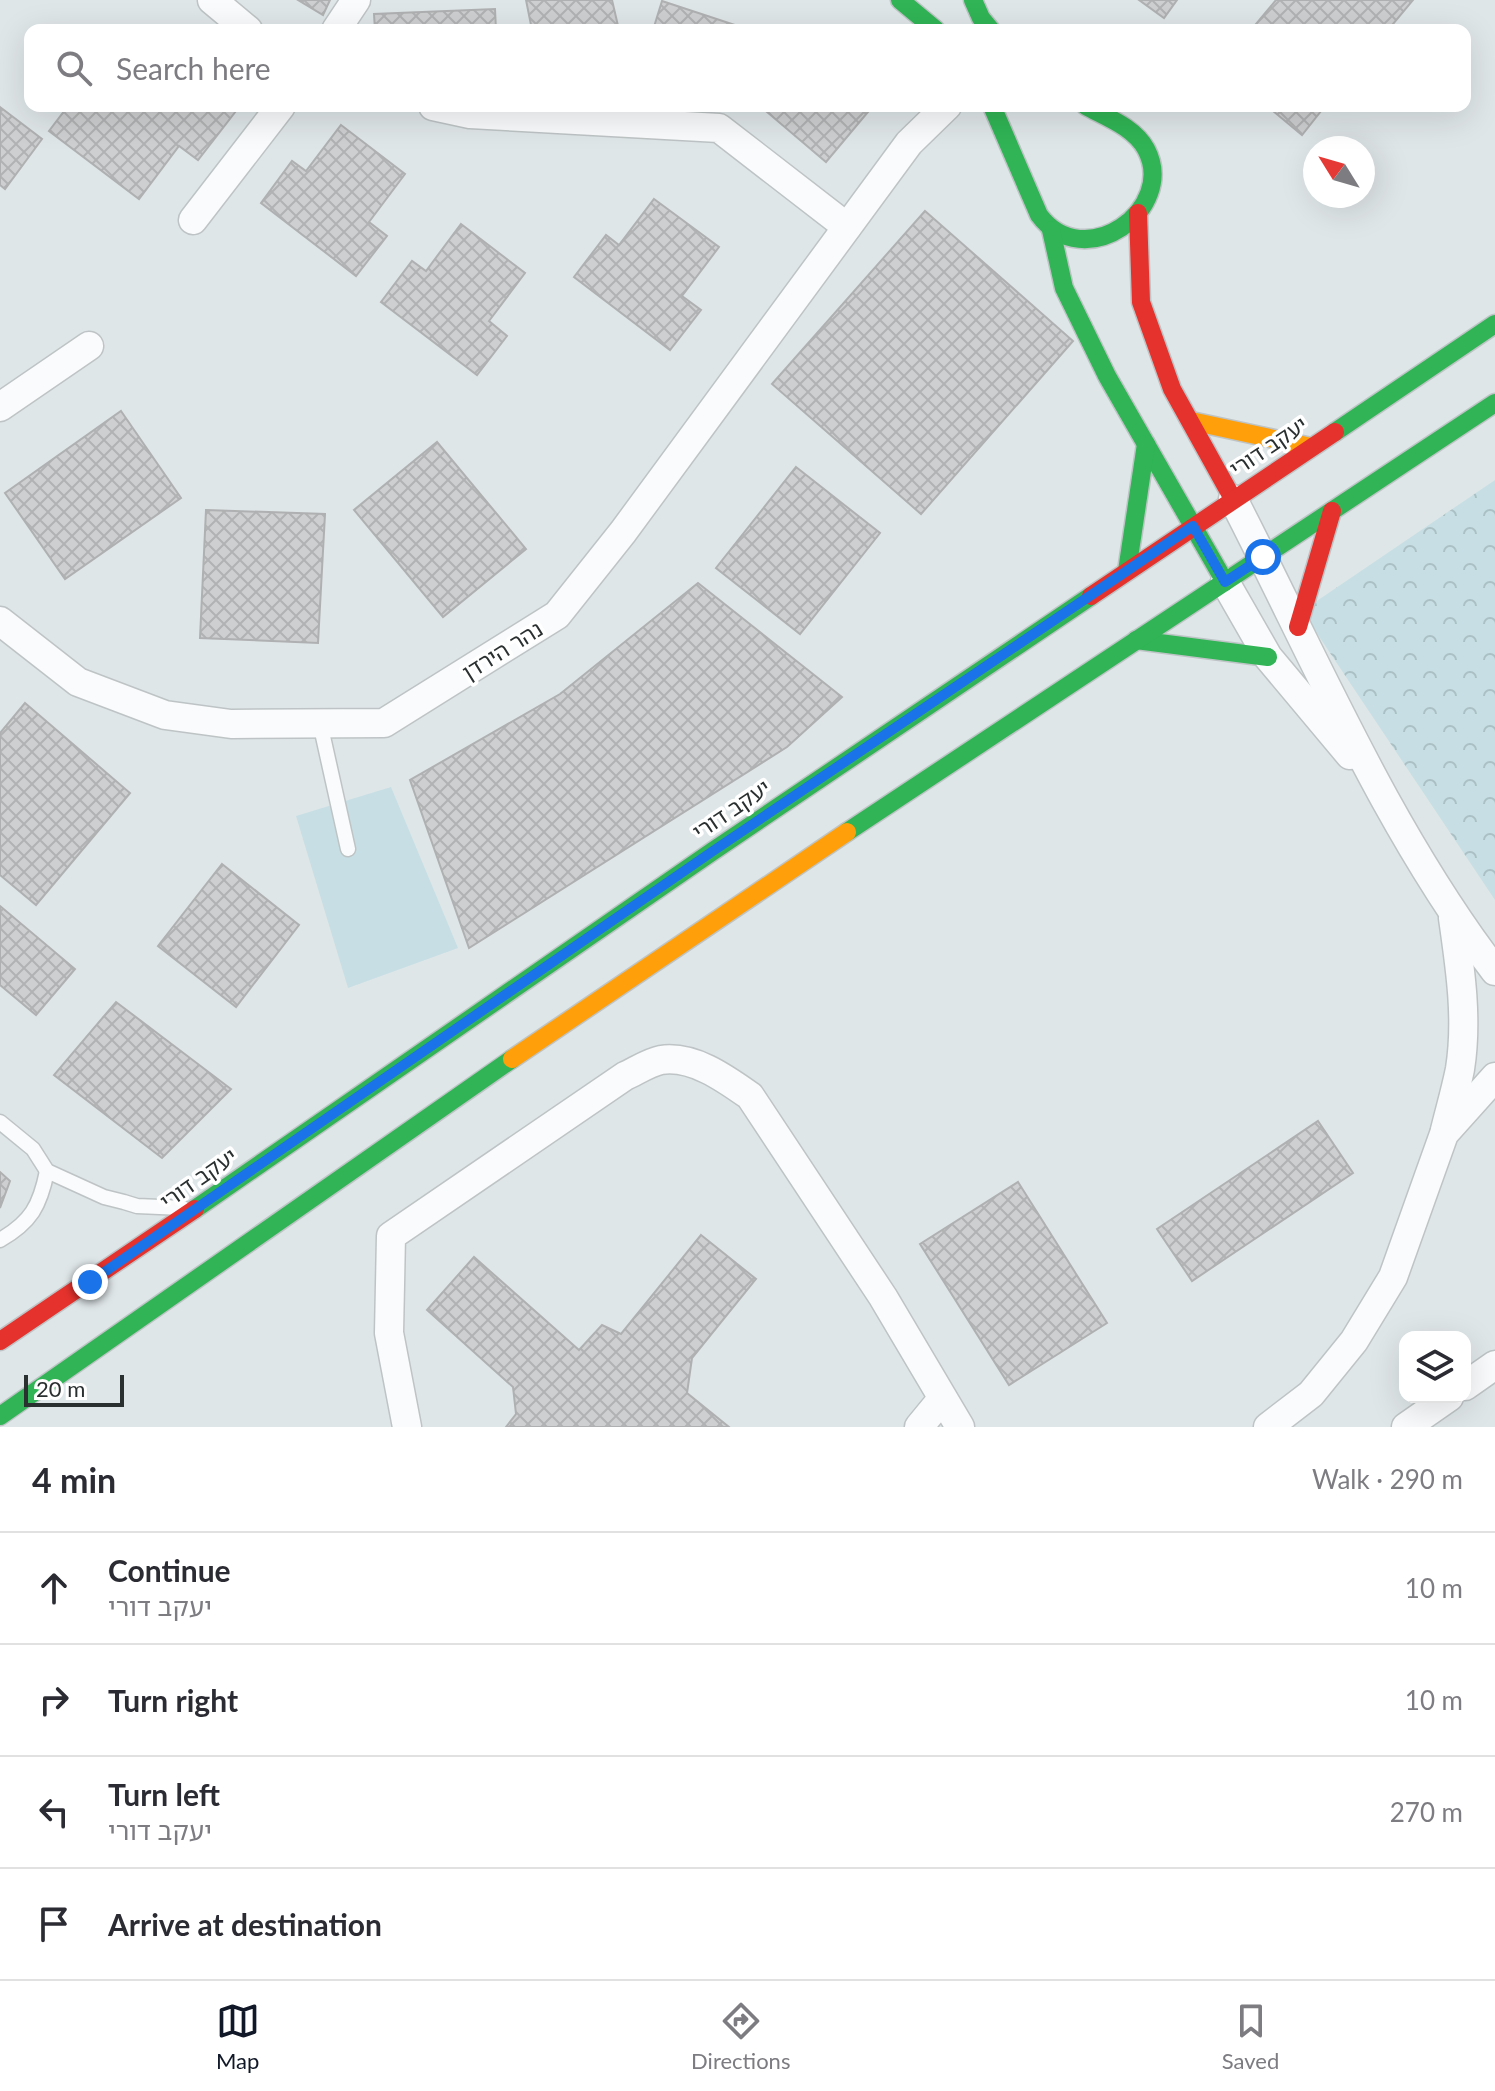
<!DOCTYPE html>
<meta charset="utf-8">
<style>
:root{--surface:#fff;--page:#f7f7f7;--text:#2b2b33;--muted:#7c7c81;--line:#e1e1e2;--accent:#111827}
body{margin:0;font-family:Lato,"Noto Sans Hebrew",sans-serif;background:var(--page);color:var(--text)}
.controls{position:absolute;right:24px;bottom:24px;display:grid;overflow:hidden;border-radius:16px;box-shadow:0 8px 32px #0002}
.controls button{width:72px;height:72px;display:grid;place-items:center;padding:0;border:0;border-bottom:2px solid var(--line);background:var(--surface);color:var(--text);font:40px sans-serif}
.compass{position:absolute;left:1303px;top:136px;width:72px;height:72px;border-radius:50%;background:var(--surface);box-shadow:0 8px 32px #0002;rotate:307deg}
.scale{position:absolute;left:24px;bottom:20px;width:100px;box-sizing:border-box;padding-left:8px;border:4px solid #2a2f30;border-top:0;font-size:22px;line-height:28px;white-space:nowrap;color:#2a2f30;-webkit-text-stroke:6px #fff;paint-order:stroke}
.stop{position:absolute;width:24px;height:24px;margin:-18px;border:6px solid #1a73e8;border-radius:50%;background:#fff}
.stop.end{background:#1a73e8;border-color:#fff;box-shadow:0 2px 8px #0008}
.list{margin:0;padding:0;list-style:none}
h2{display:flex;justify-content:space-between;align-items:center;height:104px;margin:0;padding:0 32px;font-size:34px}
h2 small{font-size:26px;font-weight:400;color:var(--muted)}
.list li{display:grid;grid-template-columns:52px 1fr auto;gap:24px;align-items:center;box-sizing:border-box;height:112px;padding:0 32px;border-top:2px solid var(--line)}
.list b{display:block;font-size:30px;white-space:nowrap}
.list p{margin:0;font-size:26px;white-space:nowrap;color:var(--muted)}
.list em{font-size:26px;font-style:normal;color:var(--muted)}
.icon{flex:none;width:44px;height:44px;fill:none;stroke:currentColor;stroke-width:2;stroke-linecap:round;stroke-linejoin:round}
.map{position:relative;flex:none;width:1495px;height:1427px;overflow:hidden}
.search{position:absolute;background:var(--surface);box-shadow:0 8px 32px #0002;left:24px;right:24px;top:24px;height:88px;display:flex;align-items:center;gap:20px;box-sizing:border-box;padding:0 28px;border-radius:16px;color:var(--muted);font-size:30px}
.sheet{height:552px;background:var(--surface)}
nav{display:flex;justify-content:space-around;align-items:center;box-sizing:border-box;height:112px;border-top:2px solid var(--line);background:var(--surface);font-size:22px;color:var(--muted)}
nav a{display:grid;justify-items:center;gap:4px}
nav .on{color:var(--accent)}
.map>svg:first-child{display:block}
</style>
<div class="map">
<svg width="1495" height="1427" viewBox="0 0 1495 1427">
<defs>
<pattern id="forest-crowns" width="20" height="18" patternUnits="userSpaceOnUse" patternTransform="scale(2)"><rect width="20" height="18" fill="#c7dfe4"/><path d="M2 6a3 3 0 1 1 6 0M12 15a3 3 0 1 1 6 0" fill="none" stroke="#abc0c4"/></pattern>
<pattern id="building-cross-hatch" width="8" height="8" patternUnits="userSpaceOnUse" patternTransform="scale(2)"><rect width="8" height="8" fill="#cecfd0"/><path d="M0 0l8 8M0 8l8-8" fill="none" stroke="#b1b2b3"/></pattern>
</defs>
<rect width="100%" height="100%" fill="#dfe6e8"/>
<path fill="url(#forest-crowns)" d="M1495,480v420l-193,-289z"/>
<path fill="#c7dfe4" d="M391,787l67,161 -110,40 -52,-172z"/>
<g fill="url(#building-cross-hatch)" stroke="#afb0b1" stroke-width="2">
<path d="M298,0h32l-7,15z"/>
<path d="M526,0h86l7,30h-87z"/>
<path d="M1139,0h38l-13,18z"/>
<path d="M1276,0h137l-25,30h-137z"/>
<path d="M662,1l88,29h-97z"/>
<path d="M495,9l1,21h-121l-1,-16z"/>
<path d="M68,106h161l7,5 -38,49 -19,-14 -40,53 -90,-68z"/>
<path d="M760,106h113l-47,56z"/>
<path d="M1267,106h58l-23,29z"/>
<path d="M0,107l42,32 -37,50 -5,-4z"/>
<path d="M341,125l64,49 -36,48 18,14 -31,40 -95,-73 31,-42 14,10z"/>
<path d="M654,199l65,48 -37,49 19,14 -31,40 -96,-73 32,-42 13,10z"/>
<path d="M925,211l148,130 -152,173 -149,-130z"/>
<path d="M461,224l64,49 -36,48 18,15 -30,39 -96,-73 31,-41 14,10z"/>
<path d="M121,411l60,87 -116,81 -60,-86z"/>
<path d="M437,442l89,107 -83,68 -89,-107z"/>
<path d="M796,467l84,66 -80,101 -84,-66z"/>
<path d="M206,510l119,4 -7,129 -118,-5z"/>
<path d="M698,583l144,114 -55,50 -318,201 -59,-168 150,-86z"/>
<path d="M25,703l105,90 -94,112 -36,-30v-142z"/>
<path d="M222,864l77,61 -63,82 -78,-61z"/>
<path d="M0,906l75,63 -39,46 -36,-30z"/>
<path d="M116,1002l115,87 -69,69 -108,-83z"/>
<path d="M1318,1121l35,52 -161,108 -35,-52z"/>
<path d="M0,1172l10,9 -10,27z"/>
<path d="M1018,1182l89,141 -98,62 -89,-141z"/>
<path d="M701,1235l55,44 -64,79 -5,35 42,34h-223l10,-13 -3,-27 -86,-77 47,-53 105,93 23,-25 19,9z"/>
</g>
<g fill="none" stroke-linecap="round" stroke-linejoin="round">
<g stroke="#bec4c5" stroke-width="17">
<g id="lane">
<path d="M320,723l28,126"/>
<path d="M0,1122l33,27 14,22 57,26 20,5 13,4 46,2"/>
<path d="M0,1240c31,-18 40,-34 47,-69"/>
</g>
</g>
<g stroke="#bec4c5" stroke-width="31">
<g id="street">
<path d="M212,0l36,30"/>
<path d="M336,30l20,-30"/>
<path d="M433,106l37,8 249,14 128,99"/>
<path d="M193,220l88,-114"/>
<path d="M0,407l89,-61"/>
<path d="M1233,499c82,159 153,329 262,472"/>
<path d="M1225,582l43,75 82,98"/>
<path d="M0,621l78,61 87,33 66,9 153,-1 173,-108 66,-83 286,-389 38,-37"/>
<path d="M1445,1130c5,-20 11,-41 15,-61 8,-50 0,-102 -7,-151"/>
<path d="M1465,1386l30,-21"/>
<path d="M407,1427l-18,-94 2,-97 234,-160c11,-5 25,-14 36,-16 32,-5 65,19 89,36l133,201 77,130"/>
<path d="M919,1427l23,-28"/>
<path d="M1268,1427l43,-33 43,-53 39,-64 51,-143 51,-57"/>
<path d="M1406,1427l43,-30"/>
</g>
</g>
<g stroke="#bec4c5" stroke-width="21">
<g id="fast">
<path d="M900,0l36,30"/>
<path d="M973,0l8,18 10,12"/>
<path d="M992,106l47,109c45,61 139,-6 107,-66 -12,-22 -40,-32 -60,-43"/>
<path d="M1051,230l13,58 43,88 118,206"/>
<path d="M1335,432l160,-108"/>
<path d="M1127,571l19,-127"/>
<path d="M1136,640l132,17"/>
<path d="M847,832l648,-429"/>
<path d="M195,1209l518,-358 378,-255"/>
<path d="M0,1416l512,-357"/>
</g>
</g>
<g stroke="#bec4c5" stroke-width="21">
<g id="slow">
<path d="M1191,421l120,26"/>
<path d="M512,1059l335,-227"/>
</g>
</g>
<g stroke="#bec4c5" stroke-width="21">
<g id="jam">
<path d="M1138,213l3,89 31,87 61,110"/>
<path d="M1091,596l244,-164"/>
<path d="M1298,627l34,-116"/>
<path d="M0,1341l195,-132"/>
</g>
</g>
<use href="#lane" stroke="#fafbfc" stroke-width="14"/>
<use href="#street" stroke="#fafbfc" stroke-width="28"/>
<use href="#fast" stroke="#30b455" stroke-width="18"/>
<use href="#slow" stroke="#ff9f0a" stroke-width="18"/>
<use href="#jam" stroke="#e5322d" stroke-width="18"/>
</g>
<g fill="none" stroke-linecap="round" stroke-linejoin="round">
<path stroke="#1a73e8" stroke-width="10" d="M90,1282l623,-431 480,-325 32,56 38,-25"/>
</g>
<g text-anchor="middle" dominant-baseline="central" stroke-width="7" stroke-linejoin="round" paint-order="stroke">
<g font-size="22" fill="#2a2f30" stroke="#fff">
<text transform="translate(1268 446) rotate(-34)">יעקב דורי</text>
<text transform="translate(502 650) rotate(-32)">נהר הירדן</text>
<text transform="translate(731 809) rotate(-34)">יעקב דורי</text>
<text transform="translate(198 1178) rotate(-35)">יעקב דורי</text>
</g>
</g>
</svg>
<div class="controls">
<button><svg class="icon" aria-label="layers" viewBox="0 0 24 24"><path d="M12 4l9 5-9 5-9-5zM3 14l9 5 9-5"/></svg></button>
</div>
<svg class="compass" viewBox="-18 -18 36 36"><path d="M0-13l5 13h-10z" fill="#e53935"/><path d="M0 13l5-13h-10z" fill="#7c7c81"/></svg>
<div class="scale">20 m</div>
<div class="stop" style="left:1263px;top:557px"></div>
<div class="stop end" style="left:90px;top:1282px"></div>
<div class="search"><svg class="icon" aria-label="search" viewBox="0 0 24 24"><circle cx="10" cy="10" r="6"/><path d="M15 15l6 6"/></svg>Search here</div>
</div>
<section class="sheet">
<h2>4 min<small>Walk · 290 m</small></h2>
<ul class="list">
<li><svg class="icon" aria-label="ahead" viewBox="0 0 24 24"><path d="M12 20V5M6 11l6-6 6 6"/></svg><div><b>Continue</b><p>יעקב דורי</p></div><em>10 m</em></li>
<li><svg class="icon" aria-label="right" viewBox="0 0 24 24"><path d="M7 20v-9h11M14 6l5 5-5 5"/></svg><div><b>Turn right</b></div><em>10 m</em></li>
<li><svg class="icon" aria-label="left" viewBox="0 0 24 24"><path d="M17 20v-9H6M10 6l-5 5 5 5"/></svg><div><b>Turn left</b><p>יעקב דורי</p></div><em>270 m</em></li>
<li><svg class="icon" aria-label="arrive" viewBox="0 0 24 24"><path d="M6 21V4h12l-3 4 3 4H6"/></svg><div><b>Arrive at destination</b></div></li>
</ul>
</section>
<nav>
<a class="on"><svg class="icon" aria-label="map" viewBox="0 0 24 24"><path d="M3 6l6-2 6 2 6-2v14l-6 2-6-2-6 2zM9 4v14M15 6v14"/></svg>Map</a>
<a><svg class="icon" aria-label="directions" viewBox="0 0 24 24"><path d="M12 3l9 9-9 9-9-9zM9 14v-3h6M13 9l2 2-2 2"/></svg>Directions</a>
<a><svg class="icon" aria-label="saved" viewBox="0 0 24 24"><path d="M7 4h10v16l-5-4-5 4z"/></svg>Saved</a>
</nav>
